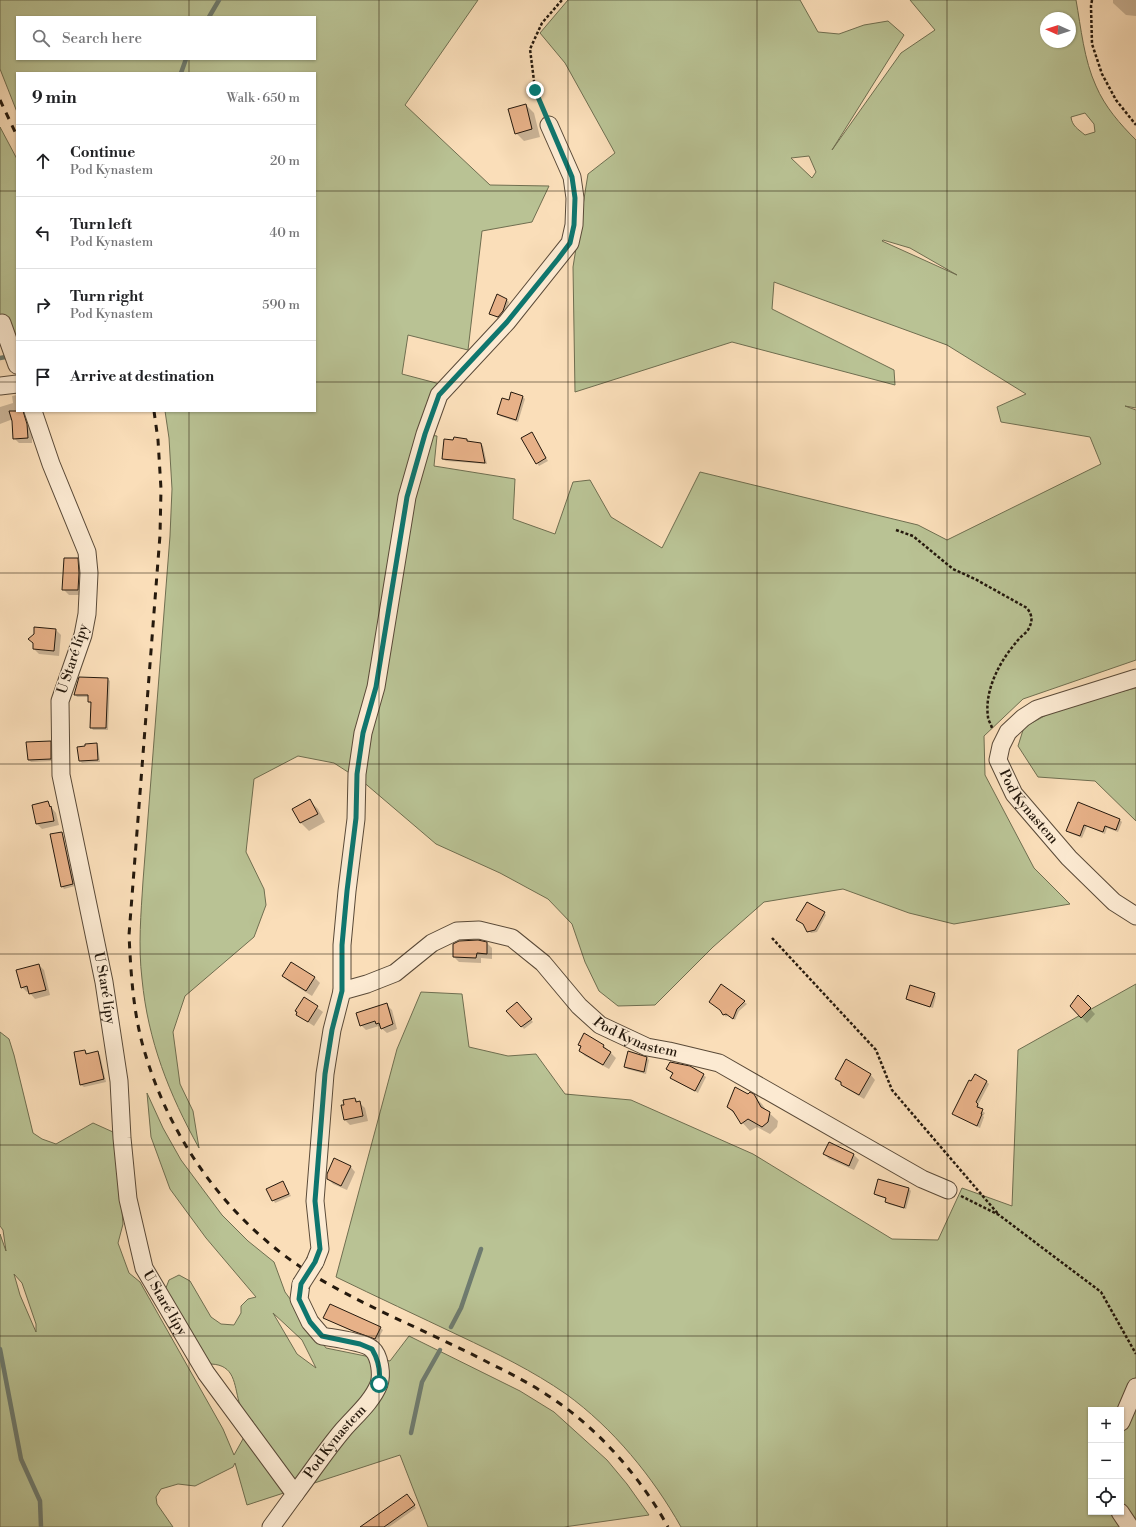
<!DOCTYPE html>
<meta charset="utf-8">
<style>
:root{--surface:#fff;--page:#f6f6f6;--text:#202124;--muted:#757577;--line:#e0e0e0}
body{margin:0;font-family:"Libre Bodoni",serif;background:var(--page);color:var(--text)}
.controls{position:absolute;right:12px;bottom:12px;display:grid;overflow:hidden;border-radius:0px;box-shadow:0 1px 3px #0004}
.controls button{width:36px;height:36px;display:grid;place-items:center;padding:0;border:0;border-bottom:1px solid var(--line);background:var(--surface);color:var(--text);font:20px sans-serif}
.compass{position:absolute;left:1040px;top:12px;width:36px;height:36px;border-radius:50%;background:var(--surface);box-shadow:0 1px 3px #0004;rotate:273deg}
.stop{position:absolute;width:12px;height:12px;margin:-9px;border:3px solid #0f766e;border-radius:50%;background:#fff}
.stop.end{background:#0f766e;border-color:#fff;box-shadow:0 1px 4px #0008}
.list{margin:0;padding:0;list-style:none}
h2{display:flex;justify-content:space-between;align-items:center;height:52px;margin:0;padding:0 16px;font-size:17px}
h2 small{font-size:13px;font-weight:400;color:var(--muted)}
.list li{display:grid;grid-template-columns:26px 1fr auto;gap:12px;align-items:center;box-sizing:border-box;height:72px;padding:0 16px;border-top:1px solid var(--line)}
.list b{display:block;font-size:15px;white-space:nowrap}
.list p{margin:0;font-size:13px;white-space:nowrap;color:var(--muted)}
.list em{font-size:13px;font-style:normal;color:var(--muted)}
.icon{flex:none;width:22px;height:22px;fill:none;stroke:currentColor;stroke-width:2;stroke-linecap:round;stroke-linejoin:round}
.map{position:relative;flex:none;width:1136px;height:1527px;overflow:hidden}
.search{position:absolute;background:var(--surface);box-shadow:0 1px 3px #0004;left:16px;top:16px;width:300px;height:44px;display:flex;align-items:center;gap:10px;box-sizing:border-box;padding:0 14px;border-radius:0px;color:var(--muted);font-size:15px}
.panel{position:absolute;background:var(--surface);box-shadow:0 1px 3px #0004;left:16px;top:72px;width:300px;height:340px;border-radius:0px}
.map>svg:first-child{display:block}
</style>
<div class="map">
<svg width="1136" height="1527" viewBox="0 0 1136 1527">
<rect width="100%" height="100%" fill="#fadeb9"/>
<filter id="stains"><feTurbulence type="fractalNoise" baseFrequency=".005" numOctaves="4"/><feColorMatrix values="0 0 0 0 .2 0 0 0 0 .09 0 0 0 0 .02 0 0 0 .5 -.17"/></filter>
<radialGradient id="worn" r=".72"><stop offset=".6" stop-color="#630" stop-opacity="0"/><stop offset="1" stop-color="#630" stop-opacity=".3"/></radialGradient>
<g fill="#b9c294" stroke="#6f6e50" fill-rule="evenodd">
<path d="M0,0h478l-73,105 85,80 59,1 -17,36 -50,9 -14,119 -60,-15 -6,39 38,10 -89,390 -17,-11 -36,-7 -44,23 -8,73 18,37 2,16 -12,32 -69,59 -12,36 7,52 13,27 6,37c-30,-54 -51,-107 -57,-169 -4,-33 -1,-66 1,-98l27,-345 2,-47 -3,-51 -4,-27h150v-338h-298v39l-17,-43zM17,17h298v42h-298z"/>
<path d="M568,0h232l18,32 21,2 25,-9 24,-4 16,14 -72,115 69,-97 34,-23 -25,-30h166c5,28 8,60 20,86 9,21 24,38 40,54v268l-11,-2 11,4v250l-113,39 -39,37 1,39 49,93 36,36 -116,20 -45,-11 -66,-24 -79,13 -51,45 -58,58 -37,1 -19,-15 -14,-29 -13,-38 -24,-25 -48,-26 -64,-29 -75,-64 52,-284 16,-61 8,1 -3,30 81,13 -2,40 42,15 18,-52 17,-2 21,37 51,31 38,-76 218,53 29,15 154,-76 -11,-27 -89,-15 -4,-15 29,-13 -79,-49 -173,-63 -2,27 122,61 1,15 -163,-43 -157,50 -2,-125 15,-93 27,-21 -50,-90 -25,-30zM1046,18h24v24h-24zM1085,113l9,11 1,8 -10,3c-7,-6 -13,-9 -14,-18zM809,156l7,16 -4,6 -21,-20zM883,240l27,8 47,27 -75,-34z"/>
<path d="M0,127l17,32v179l-17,-3z"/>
<path d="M1136,688v133l-41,-40 -57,-4 -20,-31 6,-19 41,-22z"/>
<path d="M1136,984v543h-455c-28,-50 -68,-99 -115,-133 -33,-23 -70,-41 -106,-58 -42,-20 -83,-39 -124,-59l61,-228 24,-57 41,2 7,53 39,9 28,-2 29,40 66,6 122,54 139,85 46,1 24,-52 50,18 6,-156zM1091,1410h30v102h-30z"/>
<path d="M0,1032l9,7 5,16 19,78 9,6 14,5 37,-21 20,9 7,52 3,40 -5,19 11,30 11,9 83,147 11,26 19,-34 -6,-1c-2,-6 -6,-12 -8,-18 -5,-18 -4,-37 -28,-38l-47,-71 5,-13 10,-5 11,6 21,36 10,7 13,1 7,-12v-7l7,-7 8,-2 -50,-59 -36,-49 -19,-52 -4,-44 16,35 18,32 41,55 26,26 26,21 11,30 41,56 64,13 19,-25 111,55 34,21 53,48 20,24 22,31 -85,12h-136l-28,-72 -153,50 -12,-42 -2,4 -38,19 -17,-2 -17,5 -5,8 1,7 16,23h-173v-293l6,17 -3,-21 -3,-4zM14,1274l8,9 14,41v8l-16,-37zM273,1313l29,27 14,28 -19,-14z"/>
</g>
<g fill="#0003">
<path d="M1113,0h23v16l-10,-1 -13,-12z"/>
<path d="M526,105l8,8 6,24 -16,4 -8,-8z"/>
<path d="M507,300l2,2 -4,12 -5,5 -10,-5z"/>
<path d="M512,393l11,4 2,2 -7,23 -18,-6 -2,-2 11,-13z"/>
<path d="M17,395v16h8l7,19v13h-13l-5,-5 -1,-19 -13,5v-17l13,-4 -1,-7z"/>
<path d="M532,433l16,28 -9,5 -2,-3z"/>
<path d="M466,440l3,2 12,2 2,2 4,18 -41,-3 -3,-2z"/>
<path d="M77,559l5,5 1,31h-14l-6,-6z"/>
<path d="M56,630l5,5 -2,21 -20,-2 -5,-5 1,-14z"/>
<path d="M108,679l2,2 -2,49h-15l-2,-3v-23l-2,-2v-5h-12l-2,-3z"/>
<path d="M50,742l2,2 1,17 -22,1 -2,-2z"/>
<path d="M96,744l2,2 2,16 -18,1 -2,-2 7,-14z"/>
<path d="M310,801l8,8 7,13 -16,9 -8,-8 -7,-14z"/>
<path d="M48,803l8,10 3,12 -17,4 -5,-5z"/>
<path d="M1078,803l42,17 2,2 -4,10 -11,-4 -2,6 -18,-8 -5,12 -12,-5 -3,-3z"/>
<path d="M61,833l2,2 12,51 -11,3 -2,-3z"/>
<path d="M824,913l2,2 -9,17 -6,1 -6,-8 -8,-5z"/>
<path d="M487,943l5,5v11l-11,-1v5l-22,-1 -5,-5z"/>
<path d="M291,963l24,15 5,5 -8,13 -24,-15 -5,-5z"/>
<path d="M39,965l5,5 6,25 -15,4 -6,-7h-2l-5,-5z"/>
<path d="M722,985l25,19 -8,7 -4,9 -7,-5 -2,2 -5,-6z"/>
<path d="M934,994l2,2 -3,12 -24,-7 -2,-2z"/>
<path d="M1078,996l17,18 -8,9 -16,-17z"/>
<path d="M304,998l19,14 -9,14 -11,-7 -6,-5z"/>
<path d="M517,1003l16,19 -9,7 -7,-8z"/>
<path d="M386,1004l6,6 5,19 -10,4 -8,-7 -13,4 -5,-5z"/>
<path d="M584,1035l20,11 12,12 -7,11 -24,-13 -5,-5 2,-4 -3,-3z"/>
<path d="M85,1051l3,3 10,-1 2,2 6,27 -22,5 -3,-2 -6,-32z"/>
<path d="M629,1052l18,6 2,2 -3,14 -19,-5 -2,-3z"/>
<path d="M667,1069l36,6 3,2 -8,16 -24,-13 -1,-6z"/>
<path d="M870,1074l5,6 -11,19 -17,-10 -11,-10z"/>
<path d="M987,1082l2,2 -11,21 2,2 -1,2 6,4 -2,3 1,1 -4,11 -27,-14z"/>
<path d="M753,1095l9,9 4,6 12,11 -1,6 -7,7 -13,-7 -7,4 -22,-24 21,-11z"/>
<path d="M355,1099l10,9 3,13 -18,4 -5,-5v-14z"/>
<path d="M829,1143l25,12 5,5 -5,10 -25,-11 -5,-5z"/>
<path d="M350,1166l5,6 -8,18 -14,-6 -5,-5z"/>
<path d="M283,1182l8,14 -16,7 -7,-14z"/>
<path d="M909,1189l2,2 -5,18 -18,-5 -2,-2 1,-3 -10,-3 -2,-2z"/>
<path d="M324,1318l56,10 3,2 -6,11 -21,-8z"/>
<path d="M409,1497l7,11 -27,19h-24z"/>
</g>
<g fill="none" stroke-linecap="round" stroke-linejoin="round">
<g stroke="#6e7b6f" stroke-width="4.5">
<path d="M209,17l10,-17"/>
<path d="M181,73l5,-14"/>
<path d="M0,358l11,-2"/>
<path d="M451,1327l10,-19 20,-59"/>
<path d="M0,1349l21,110 19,42 1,26"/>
<path d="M411,1433l11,-51 18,-32"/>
</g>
</g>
<g fill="#e7b188" stroke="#25190d">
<path d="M526,104l6,25 -17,5 -7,-25z"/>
<path d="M497,294l10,5 -4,12 -5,6 -9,-3z"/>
<path d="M511,392l12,4 -7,24 -19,-6 5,-16 7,2z"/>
<path d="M9,411h14l4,13 1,14 -15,1 -1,-18z"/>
<path d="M532,432l14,26 -10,6 -15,-26z"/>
<path d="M454,437l13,2v2l14,2 4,20 -43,-4 2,-20 9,1z"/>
<path d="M64,558h14l1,15 -1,17h-16z"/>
<path d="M34,627l22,2 -2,22 -21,-2v-6l-5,-4 6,-5z"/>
<path d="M79,677l29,1 -2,50h-16l1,-26h-3v-7h-14z"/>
<path d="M51,741v18l-23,1 -2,-18z"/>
<path d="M97,743l1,17 -19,1 -2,-14 8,-1v-2z"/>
<path d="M310,799l8,15 -18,9 -8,-14z"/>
<path d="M48,801l2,6 1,-1 3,15 -18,3 -4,-19z"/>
<path d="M1078,802l42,17 -4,11 -11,-4 -2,6 -19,-7 -4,11 -14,-5z"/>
<path d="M62,832l11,52 -12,3 -11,-53z"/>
<path d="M807,902l18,10 -10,18 -8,2 -4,-8 -7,-4z"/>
<path d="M478,940l9,2v12l-10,-1 -1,5 -23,-1v-13l6,-3z"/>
<path d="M291,962l24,15 -9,14 -24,-15z"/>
<path d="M39,964l7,26 -17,4 -2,-8 -6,2 -5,-18z"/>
<path d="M721,984l24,17 -8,8 -4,10 -7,-5 -3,1 -3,-5 -11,-8z"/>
<path d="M910,985l25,8 -5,14 -24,-8z"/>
<path d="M1078,995l13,13 -10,10 -11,-12z"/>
<path d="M304,997l14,9 -10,16 -12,-7 1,-3 -2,-1z"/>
<path d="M517,1002l15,17 -11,8 -15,-16z"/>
<path d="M387,1003l6,21 -12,5 -2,-6 -3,1 -1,-3 -15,5 -4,-13z"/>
<path d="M584,1033l20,12 -1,2 8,5 -8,13 -24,-14 2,-5 -3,-1z"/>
<path d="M85,1050l1,4 12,-3 6,28 -24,6 -6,-33z"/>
<path d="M628,1051l19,6 -3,15 -20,-5z"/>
<path d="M846,1059l25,15 -12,21 -18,-10v-3l-6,-3z"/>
<path d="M670,1062l20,4 14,8 -9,17 -25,-13 3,-5 -7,-4z"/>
<path d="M975,1074l12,7 -11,21 2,2 -1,3 6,2 -2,5h1l-5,12 -25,-12 17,-34 2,1z"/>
<path d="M735,1087l13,7 2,-2 4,2 7,13 9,5 -2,10 -6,5 -14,-8 -7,5 -8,-13 -6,-4z"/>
<path d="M355,1098l1,4 4,-1 3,15 -19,4 -3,-15h3l-1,-5z"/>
<path d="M829,1142l25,12 -5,12 -26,-12z"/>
<path d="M334,1158l17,8 -10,20 -14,-7v-5z"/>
<path d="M878,1179l31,9 -5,20 -19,-6 1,-4 -12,-4z"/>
<path d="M283,1181l6,13 -17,7 -6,-12z"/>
<path d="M330,1304l51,23 -6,12 -22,-8 -30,-13z"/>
<path d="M407,1494l8,11 -31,22h-24z"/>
</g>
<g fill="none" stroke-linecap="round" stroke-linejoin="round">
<g stroke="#5a4a38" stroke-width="19">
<g id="minor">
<path d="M2,323l15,42"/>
<path d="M0,386l17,-2"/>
<path id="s1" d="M33,411l18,53 36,88 2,21 -1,21 -1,20 -4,21 -23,66 1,74 43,207 15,99 3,57 6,61 16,69 62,105 89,121 -24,33"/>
<path id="s2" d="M1136,678l-99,31 -14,9 -15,14 -7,14 -3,14 16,34 55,64 45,44 22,14"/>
<path d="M342,991v-46l5,-54 9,-72 1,-45 6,-41 13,-46 31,-190 18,-63 14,-39 68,-73 63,-79 4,-18 1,-27 -3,-21 -23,-52"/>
<path id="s3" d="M315,1262l5,-13 -5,-48 10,-127 7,-44 10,-39 25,-7 28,-11 37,-30 25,-12 22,-1 33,8 31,25 36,43 21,19 47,22 22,4 50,12 203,116 26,11"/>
<path d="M1121,1422l15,-35"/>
<path id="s4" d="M295,1494c16,-21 31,-44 48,-64 12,-14 29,-28 36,-46 3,-9 1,-28 -7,-35 -7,-7 -40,-11 -50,-13l-12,-14 -11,-23 2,-15"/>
<path d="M1120,1512l10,15"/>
</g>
</g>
<g stroke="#25190d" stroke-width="2.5" stroke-dasharray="3 2" stroke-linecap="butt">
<path d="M1092,0l-1,6 1,38 10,30 14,26 20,25"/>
<path d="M544,111l-9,-22 -5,-40 12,-26 20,-23"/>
<path d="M896,530l17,6 40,33 22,10 52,29c5,7 6,12 2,20 -2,5 -7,7 -10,11 -18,20 -35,50 -31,78 0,3 3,7 4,11"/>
<path d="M772,938l104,112 16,40 107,125"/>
<path d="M961,1196l38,19 102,77 35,62"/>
</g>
<use href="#minor" stroke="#fcead2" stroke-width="17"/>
<g stroke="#25190d" stroke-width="3" stroke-dasharray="7 7" stroke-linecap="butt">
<path d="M0,100l17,36"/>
<path d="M154,411l4,29 3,49 -1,46 -31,400c2,39 4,79 16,118 29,98 96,184 187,233 52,29 108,51 161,79 23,11 45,23 66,38 43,30 84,78 109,124"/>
</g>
<g stroke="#5a4a38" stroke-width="19" stroke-linecap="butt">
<path id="minor-bridge" d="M301,1284l14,-22"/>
</g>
<use href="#minor-bridge" stroke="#fcead2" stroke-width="17"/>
</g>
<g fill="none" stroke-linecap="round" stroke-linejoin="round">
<path stroke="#0f766e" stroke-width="5" d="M379,1384c2,-13 0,-23 -7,-35l-12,-5 -38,-8 -12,-14 -11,-23 2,-15 14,-22 5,-13 -5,-48 10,-127 7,-44 10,-39v-46l5,-54 9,-73 1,-44 6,-41 13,-46 31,-190 18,-63 14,-39 68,-73 51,-63 12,-16 4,-18 1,-27 -3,-21 -37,-87"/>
</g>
<path fill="none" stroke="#25190d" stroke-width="1" stroke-opacity="0.55" d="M189,0v17M379,0v1527M568,0v1527M757,0v1527M947,0v1527M189,59v14M0,191h17M315,191h821M0,382h17M315,382h821M189,411v1116M0,573h1136M0,764h1136M0,954h1136M0,1145h1136M0,1336h1136"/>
<g text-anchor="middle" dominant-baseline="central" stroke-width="3" stroke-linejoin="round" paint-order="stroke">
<g font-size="14" fill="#25190d" stroke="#fcead2">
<text transform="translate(73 659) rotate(-72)">U Staré lípy</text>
<text stroke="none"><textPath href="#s2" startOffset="227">Pod Kynastem</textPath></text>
<text stroke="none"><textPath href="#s1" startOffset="596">U Staré lípy</textPath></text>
<text stroke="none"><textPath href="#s3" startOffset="624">Pod Kynastem</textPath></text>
<text stroke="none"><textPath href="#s1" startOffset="920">U Staré lípy</textPath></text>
<text stroke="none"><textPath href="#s4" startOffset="66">Pod Kynastem</textPath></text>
</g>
</g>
<rect width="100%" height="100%" filter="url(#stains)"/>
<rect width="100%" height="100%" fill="url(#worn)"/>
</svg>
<div class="controls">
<button>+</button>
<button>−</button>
<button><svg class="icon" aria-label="locate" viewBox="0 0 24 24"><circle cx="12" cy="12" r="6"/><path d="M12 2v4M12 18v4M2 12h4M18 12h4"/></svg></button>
</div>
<svg class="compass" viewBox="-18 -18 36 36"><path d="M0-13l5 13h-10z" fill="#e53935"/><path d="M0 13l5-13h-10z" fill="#757577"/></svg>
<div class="stop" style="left:379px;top:1384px"></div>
<div class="stop end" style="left:535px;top:90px"></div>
<div class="search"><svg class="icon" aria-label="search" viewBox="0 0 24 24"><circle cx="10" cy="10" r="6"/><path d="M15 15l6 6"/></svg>Search here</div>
<section class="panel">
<h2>9 min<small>Walk · 650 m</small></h2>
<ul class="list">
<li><svg class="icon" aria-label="ahead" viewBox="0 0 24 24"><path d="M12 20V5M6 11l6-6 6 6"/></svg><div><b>Continue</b><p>Pod Kynastem</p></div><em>20 m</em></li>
<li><svg class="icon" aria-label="left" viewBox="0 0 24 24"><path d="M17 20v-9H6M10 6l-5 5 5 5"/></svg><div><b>Turn left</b><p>Pod Kynastem</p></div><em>40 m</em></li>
<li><svg class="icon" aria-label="right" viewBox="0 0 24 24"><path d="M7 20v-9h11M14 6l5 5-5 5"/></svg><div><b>Turn right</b><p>Pod Kynastem</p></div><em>590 m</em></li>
<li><svg class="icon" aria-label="arrive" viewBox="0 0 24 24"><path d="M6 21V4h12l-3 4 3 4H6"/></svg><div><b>Arrive at destination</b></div></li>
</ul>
</section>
</div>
